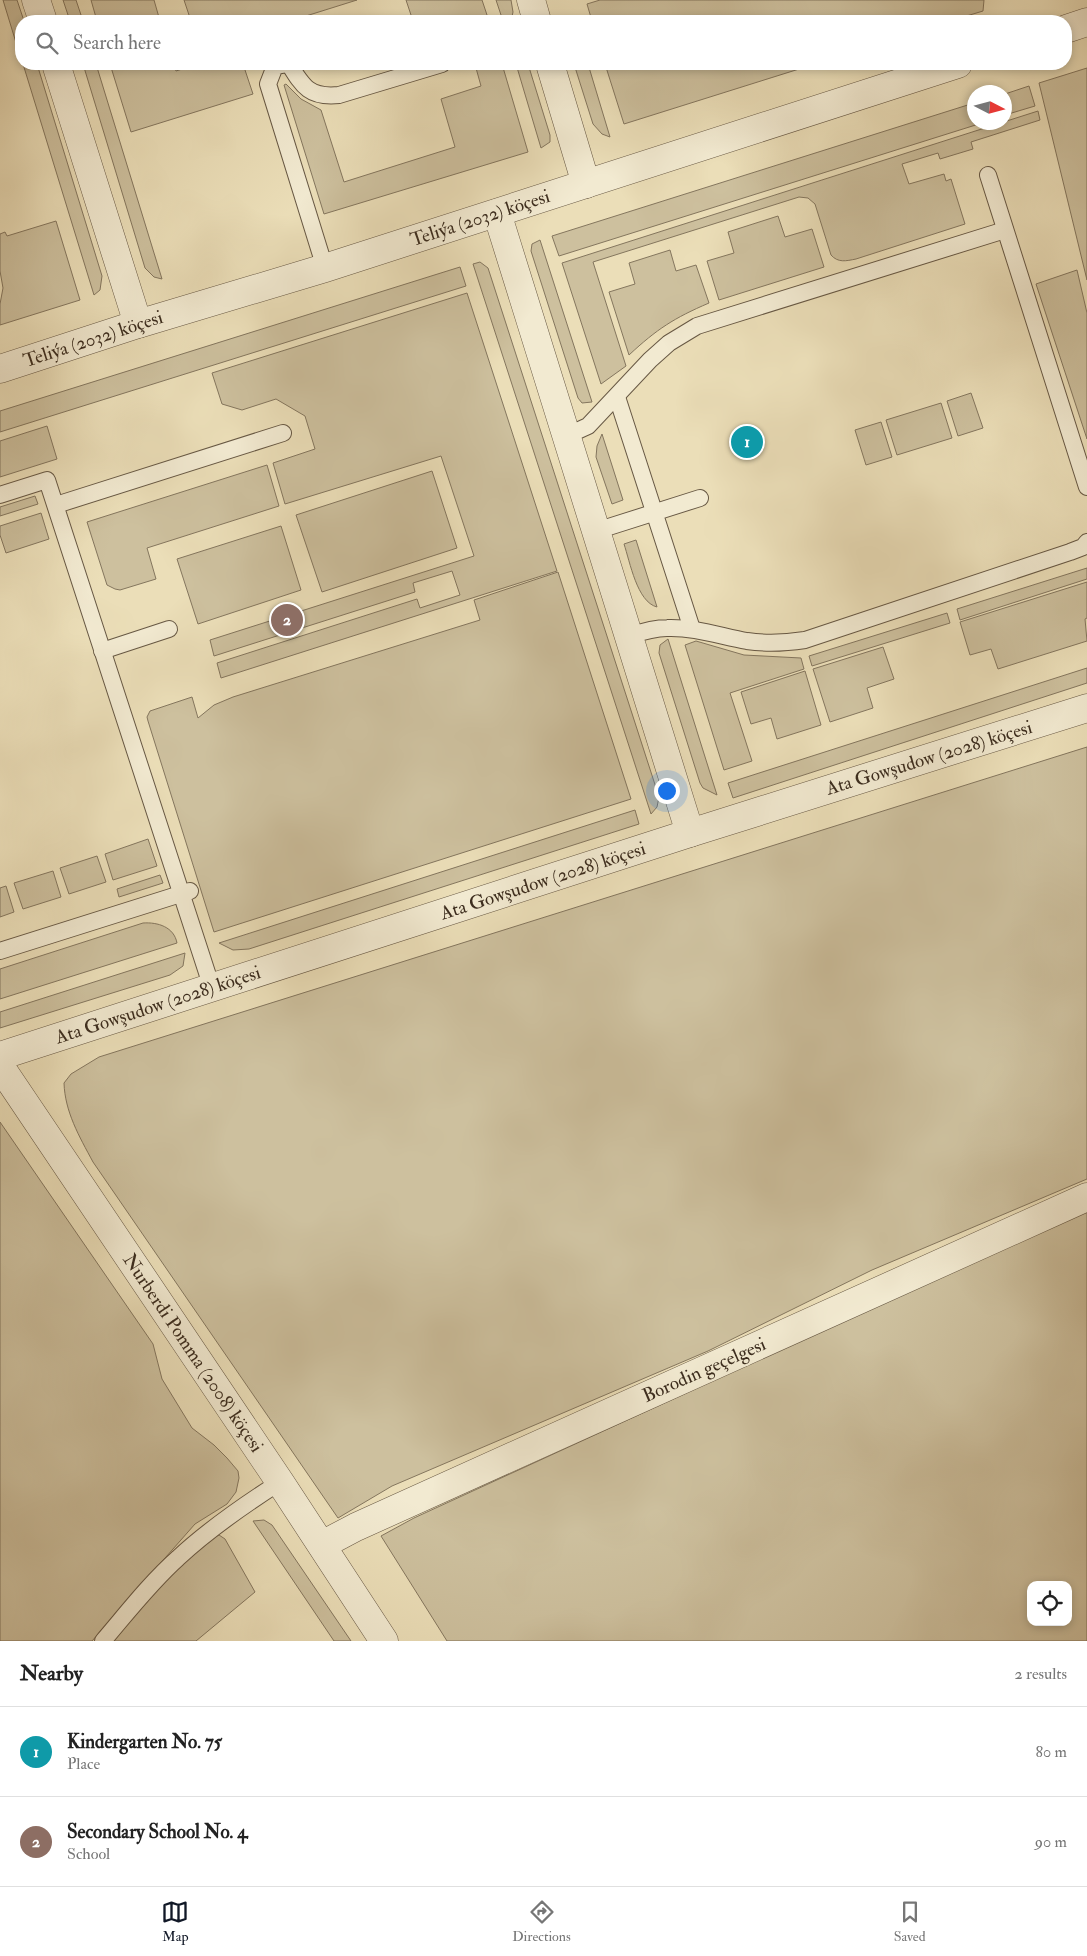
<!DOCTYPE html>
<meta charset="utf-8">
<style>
:root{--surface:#fff;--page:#f6f6f6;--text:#222;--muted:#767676;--line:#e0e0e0;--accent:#111827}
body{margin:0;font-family:"IM FELL Double Pica",serif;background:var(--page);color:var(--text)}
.controls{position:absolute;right:15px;bottom:15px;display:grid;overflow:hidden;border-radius:10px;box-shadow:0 2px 8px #0003}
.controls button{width:45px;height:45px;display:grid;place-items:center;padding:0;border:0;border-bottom:1px solid var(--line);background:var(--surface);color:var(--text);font:25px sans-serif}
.compass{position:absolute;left:967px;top:85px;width:45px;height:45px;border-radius:50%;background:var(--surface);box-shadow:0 2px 8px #0003;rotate:96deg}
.you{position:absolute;left:666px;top:790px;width:18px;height:18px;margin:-12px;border:4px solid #fff;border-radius:50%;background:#1a73e8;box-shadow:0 0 0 8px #1a73e833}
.badge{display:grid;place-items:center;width:32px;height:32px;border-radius:50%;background:var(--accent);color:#fff;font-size:16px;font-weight:700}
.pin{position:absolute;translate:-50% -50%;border:2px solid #fff;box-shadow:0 1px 5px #0006}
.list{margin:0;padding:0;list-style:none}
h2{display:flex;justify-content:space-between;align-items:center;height:65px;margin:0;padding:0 20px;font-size:21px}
h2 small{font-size:16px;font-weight:400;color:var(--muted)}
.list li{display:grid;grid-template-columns:32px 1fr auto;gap:15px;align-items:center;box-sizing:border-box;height:90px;padding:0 20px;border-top:1px solid var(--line)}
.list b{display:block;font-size:19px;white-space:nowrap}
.list p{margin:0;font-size:16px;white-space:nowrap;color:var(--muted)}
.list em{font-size:16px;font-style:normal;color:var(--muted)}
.icon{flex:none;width:28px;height:28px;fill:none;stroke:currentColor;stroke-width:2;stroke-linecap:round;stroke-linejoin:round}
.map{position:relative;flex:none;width:1087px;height:1641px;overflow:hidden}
.search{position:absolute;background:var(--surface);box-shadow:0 2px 8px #0003;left:15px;right:15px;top:15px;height:55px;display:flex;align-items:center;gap:12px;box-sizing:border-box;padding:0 18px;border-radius:20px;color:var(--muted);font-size:19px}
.sheet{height:245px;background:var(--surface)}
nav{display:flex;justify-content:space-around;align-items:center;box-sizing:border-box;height:70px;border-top:1px solid var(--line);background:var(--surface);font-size:14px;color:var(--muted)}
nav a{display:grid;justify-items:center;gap:2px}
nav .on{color:var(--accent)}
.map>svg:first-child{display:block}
</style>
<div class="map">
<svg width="1087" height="1641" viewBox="0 0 1087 1641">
<rect width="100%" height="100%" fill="#ebdeb8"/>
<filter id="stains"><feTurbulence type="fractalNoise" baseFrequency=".004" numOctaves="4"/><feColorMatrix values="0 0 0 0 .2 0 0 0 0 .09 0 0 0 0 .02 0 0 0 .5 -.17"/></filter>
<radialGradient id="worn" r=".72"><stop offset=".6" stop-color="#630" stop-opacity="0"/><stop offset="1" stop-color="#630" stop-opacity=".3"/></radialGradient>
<g fill="#cdc09e" stroke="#84765e" fill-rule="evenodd">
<path d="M3,0h14l7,21h-3v38z"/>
<path d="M63,0h13l7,21h-13z"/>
<path d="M91,0h63l6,21h-63z"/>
<path d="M184,0h173l-67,21h-99z"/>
<path d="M406,0h76l7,21h-76z"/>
<path d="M496,0h15l2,12 -2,9h-8z"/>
<path d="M600,0h384l-1,11 -33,10h-358l-5,-17z"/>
<path d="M23,64h14l65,212 -2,14 -6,5z"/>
<path d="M83,64h13l66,215 -8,-2 -9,-9z"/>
<path d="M110,64h63l3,7 22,-7h45l10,30 -122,38z"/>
<path d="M489,64h13l26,88 -204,62 -40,-129 2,-1 15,15 20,11 23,72 111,-35 -14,-48 40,-13 -5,-18z"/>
<path d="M516,64h12l22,71v7l-9,6z"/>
<path d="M574,64h14l22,73 -8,-3 -9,-10z"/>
<path d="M605,64h210l-191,60z"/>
<path d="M1087,68v212l-48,-197z"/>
<path d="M1029,86l6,20 -30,9v-21z"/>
<path d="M974,103v19l8,1 -423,133 -7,-20z"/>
<path d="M1038,111l2,9 -69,22 2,7 -33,10 -2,-6 -36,11 7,20 35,-10 2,7 5,-2 14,45 -109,35c-10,2 -18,4 -25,-4l-16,-51 -7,-6 -9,-1 -206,65 33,104 -25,18 -39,-121z"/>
<path d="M778,216l7,21 27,-8 12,38 -105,33 -12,-39 27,-8 -6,-21z"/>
<path d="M56,221l24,79 -80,25v-21l3,-16 -3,-17v-37l5,-2 2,4z"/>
<path d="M540,240l52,162 -10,1 -4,-5 -47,-147 1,-7z"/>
<path d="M670,250l6,21 20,-6 13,38c-35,15 -52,26 -80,52l-20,-63 26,-8 -6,-21z"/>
<path d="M480,262l8,6 171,529 -2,10 -6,7 -178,-550z"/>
<path d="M460,267l6,19 -466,146v-21z"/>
<path d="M1077,270l10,43v126l-51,-155z"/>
<path d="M467,293l90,278 -336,107 -4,-15 200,-64 3,9 40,-13 -8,-24 -39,12 2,9 -201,64 -4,-16 264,-84 -33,-100 -156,48 -12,-41 42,-14 -10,-33 -29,-17 -34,11 -20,-6 -10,-31z"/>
<path d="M971,393l12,35 -25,8 -11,-35z"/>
<path d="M941,403l11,35 -55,17 -11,-35z"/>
<path d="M881,422l11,35 -26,8 -11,-35z"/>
<path d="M47,426l10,33 -57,18v-36z"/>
<path d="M602,434l21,66 -11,4 -16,-47 1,-11z"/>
<path d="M267,465l12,41 -132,42 9,31 -36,11 -5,-1 -8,-4 -20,-63z"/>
<path d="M432,471l25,77 -135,44 -26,-77z"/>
<path d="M35,496l3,8 -38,12v-9z"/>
<path d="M41,513l8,26 -43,14 -6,-18v-9z"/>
<path d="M281,526l20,64 -103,34 -21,-65z"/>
<path d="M636,540l21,67c-20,-5 -27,-45 -33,-63z"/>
<path d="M1087,568v11l-127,41 -3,-11z"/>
<path d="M558,572l73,227 -417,133 -66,-211 -1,-4 3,-6 42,-14 6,21 16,-13 19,-8 247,-77 -6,-20z"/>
<path d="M1087,582v36l-2,1 2,22 -89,28 -7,-20 -21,6 -10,-33z"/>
<path d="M947,613l3,10 -138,43 -3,-10z"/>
<path d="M668,639l49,156 -14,-7 -3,-5 -41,-130 1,-8z"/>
<path d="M696,641l48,14 57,3 3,11 -74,24 22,68 -28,9 -39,-125z"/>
<path d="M883,647l11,32 -27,9 6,20 -43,14 -17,-53z"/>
<path d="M1087,668v15l-354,115 -5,-15z"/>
<path d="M805,671l16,54 -44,14 -6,-21 -20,6 -10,-32z"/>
<path d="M1087,747v432l-215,91 -164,81 -316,135 -54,32 -245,-356c-14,-26 -28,-50 -29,-79l7,-9 28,-17z"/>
<path d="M635,810l4,14 -390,125 -16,1 -14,-7z"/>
<path d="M148,839l9,27 -44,14 -8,-26z"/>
<path d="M97,856l9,26 -37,12 -9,-26z"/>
<path d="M53,871l8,26 -38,12 -9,-26z"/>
<path d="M160,875l3,8 -44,14 -2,-8z"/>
<path d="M6,886l8,26 -14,5v-29z"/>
<path d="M143,923c15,-1 31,4 34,20l-177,56v-30z"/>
<path d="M185,953l-2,13 -13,9 -170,53v-16z"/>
<path d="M0,1122l153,222 9,35 30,49 22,17 13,13 11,13 1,7 -3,14 -9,12 -32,20 -103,117h-92z"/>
<path d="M1087,1209v432h-640l-66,-105 33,-18zM1031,1585h37v37h-37z"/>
<path d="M264,1520l8,5 79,116h-17l-81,-120z"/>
<path d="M219,1535l6,4 30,53 -59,49h-85l42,-50 57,-52z"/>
</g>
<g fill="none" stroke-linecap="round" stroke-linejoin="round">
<g stroke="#675844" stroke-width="18">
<g id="lane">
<path d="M287,64l-12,2 -7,18 57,184"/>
<path d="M289,64c14,23 21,34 50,31l103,-31"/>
<path d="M988,175l99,312"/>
<path d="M617,397l75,232"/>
<path d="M566,436l22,-10 62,-66 19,-17 28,-17 308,-96"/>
<path d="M0,495l47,-15 165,508"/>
<path d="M56,505l227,-72"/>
<path d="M596,531l104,-33"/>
<path d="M629,636c12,-4 25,-8 38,-8 27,-1 53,8 80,13 20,3 38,2 58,-1l265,-88 13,-5 4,-5"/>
<path d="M102,651l67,-22"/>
<path d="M0,951l190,-60"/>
<path d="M103,1641c24,-28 47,-58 75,-83 31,-29 66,-53 102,-76"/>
</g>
</g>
<g stroke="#675844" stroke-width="29">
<g id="street">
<path d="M36,0l7,21"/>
<path d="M531,0l6,21"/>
<path d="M1066,29l21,-7"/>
<path d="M56,64l82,260"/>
<path d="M550,64l36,120"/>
<path d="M497,213l193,620"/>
<path d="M0,369l138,-45 187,-56 633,-204"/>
<path d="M0,1056l690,-223 397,-125"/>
<path d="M0,1066l280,416 104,159"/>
<path d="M322,1545l34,-18 731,-330"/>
</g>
</g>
<use href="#lane" stroke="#f2ead1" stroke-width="16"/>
<use href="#street" stroke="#f2ead1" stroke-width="28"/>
</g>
<g text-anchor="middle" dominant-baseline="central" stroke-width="4" stroke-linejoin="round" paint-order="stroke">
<g font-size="19" fill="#3b2c1e" stroke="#f2ead1">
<text transform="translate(480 218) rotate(-18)">Teliýa (2032) köçesi</text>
<text transform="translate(93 339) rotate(-18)">Teliýa (2032) köçesi</text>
<text transform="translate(929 758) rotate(-17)">Ata Gowşudow (2028) köçesi</text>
<text transform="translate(543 881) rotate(-18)">Ata Gowşudow (2028) köçesi</text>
<text transform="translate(158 1005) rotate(-18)">Ata Gowşudow (2028) köçesi</text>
<text transform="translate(193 1353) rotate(56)">Nurberdi Pomma (2008) köçesi</text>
<text transform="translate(704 1370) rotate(-24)">Borodin geçelgesi</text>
</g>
</g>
<rect width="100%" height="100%" filter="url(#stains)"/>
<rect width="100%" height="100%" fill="url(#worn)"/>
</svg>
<div class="controls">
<button><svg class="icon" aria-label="locate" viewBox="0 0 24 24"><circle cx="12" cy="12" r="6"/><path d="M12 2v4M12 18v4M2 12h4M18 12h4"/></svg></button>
</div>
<svg class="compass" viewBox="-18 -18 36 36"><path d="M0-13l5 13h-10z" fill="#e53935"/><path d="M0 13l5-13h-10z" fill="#767676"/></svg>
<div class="you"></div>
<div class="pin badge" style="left:747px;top:442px;background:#0f9aa8">1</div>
<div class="pin badge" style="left:287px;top:620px;background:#8d6e63">2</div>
<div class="search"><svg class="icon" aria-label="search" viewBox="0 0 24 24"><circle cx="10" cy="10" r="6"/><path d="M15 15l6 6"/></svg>Search here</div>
</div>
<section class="sheet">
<h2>Nearby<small>2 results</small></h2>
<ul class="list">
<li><span class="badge" style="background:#0f9aa8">1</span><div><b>Kindergarten No. 75</b><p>Place</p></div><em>80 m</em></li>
<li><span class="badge" style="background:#8d6e63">2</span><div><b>Secondary School No. 4</b><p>School</p></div><em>90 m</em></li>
</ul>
</section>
<nav>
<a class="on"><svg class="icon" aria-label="map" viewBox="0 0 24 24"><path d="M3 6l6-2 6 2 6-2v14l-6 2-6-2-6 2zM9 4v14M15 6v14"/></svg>Map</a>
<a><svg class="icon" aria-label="directions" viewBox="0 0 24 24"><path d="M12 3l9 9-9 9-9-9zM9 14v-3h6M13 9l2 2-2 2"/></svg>Directions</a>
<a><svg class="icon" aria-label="saved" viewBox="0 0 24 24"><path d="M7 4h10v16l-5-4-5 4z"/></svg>Saved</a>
</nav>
